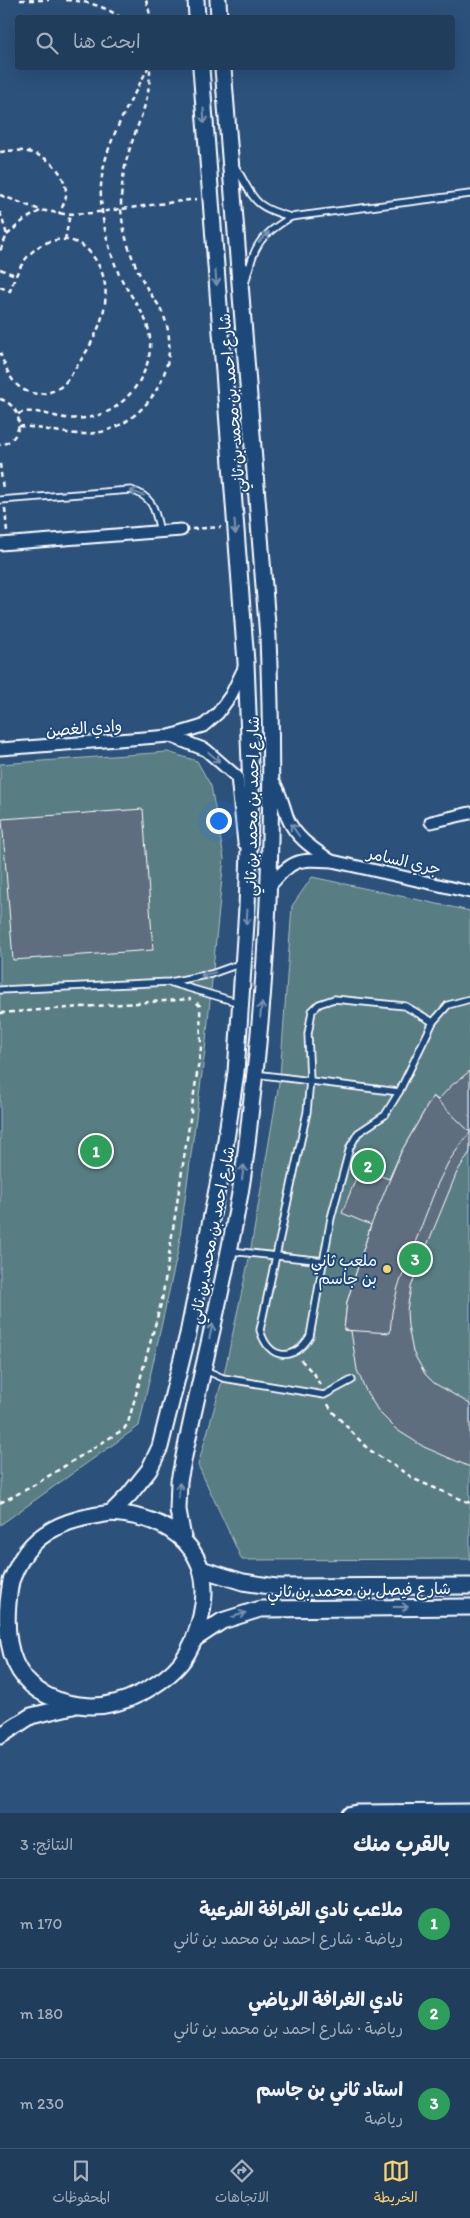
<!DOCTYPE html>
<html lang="ar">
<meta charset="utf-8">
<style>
:root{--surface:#213d5c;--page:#294462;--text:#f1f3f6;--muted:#a2aebb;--line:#3e5672;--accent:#ffd166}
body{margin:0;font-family:Itim,"Playpen Sans Arabic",sans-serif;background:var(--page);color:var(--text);direction:rtl}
.you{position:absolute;left:218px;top:820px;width:18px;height:18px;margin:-12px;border:4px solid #fff;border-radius:50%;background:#1a73e8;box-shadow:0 0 0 8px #1a73e833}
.badge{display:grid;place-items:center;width:32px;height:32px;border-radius:50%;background:var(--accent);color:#fff;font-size:16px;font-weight:700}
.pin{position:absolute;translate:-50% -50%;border:2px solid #fff;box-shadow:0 1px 5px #0006}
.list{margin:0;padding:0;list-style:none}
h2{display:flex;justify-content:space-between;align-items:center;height:65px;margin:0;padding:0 20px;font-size:21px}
h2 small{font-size:16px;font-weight:400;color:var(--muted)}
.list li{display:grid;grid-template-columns:32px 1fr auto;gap:15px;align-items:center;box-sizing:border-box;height:90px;padding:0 20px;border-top:1px solid var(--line)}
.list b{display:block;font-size:19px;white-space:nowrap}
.list p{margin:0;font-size:16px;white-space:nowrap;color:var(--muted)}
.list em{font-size:16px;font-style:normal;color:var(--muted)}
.icon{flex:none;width:28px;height:28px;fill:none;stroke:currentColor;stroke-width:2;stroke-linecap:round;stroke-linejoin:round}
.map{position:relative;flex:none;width:470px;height:1813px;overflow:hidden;direction:ltr}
.search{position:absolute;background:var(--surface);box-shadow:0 5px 20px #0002;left:15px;right:15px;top:15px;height:55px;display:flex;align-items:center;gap:12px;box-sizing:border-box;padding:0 18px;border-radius:5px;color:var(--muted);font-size:19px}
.sheet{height:335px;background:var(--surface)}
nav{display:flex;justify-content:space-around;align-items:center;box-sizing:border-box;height:70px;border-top:1px solid var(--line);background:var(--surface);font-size:14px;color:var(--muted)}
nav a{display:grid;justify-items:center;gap:2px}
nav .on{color:var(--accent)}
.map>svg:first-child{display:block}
</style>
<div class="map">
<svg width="470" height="1813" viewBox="0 0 470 1813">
<rect width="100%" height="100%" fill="#2c517b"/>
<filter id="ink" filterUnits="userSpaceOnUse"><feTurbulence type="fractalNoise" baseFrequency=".02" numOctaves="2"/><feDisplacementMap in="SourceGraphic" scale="10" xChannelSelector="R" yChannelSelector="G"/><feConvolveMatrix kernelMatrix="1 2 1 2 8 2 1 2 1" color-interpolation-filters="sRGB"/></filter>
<g filter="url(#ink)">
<g fill="#597d82" stroke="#acbec0">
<path d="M168,752l29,9 14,25 13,72 -19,193 -27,200 -39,175 -139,99v-761z"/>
<path d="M312,877l158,34v648l-228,1 -44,-95 26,-91 26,-120 30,-177 12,-171z"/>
</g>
<g fill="#5e6e7f" stroke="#fff">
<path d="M143,809l10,141 -140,10 -11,-141z"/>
<path d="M470,1071v81l-13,20 -38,93 -8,22 -4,23 1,16 5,26 12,22 9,9 36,21v63l-46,-20 -27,-17 -18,-18 -13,-21 -9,-21 -6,-39 -7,-1 3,-28 24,-77 -29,-12 18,-45 29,11 12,-27 32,-56 5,4 14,-15z"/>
<path d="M433,1096l37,36 -21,29 -11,22 -40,104 -6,25 -2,21 -46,-3 3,-28 24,-77 30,-73z"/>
</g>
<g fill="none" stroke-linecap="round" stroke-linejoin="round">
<g stroke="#fff" stroke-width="9">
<g id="service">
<path d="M235,166c20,32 15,40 56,51 -35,21 -36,29 -46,67"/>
<path d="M291,217l179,-23"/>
<path d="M0,500l131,-10c23,7 24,20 29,42"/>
<path d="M172,983l68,20"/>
<path d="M0,990l170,-8 41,-8 31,-11"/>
<path d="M255,1074l144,18 34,-70 15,-17 22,-6"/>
<path d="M399,1092l-14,23 -27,18 -8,14 -19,71 -21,118c-16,26 -41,25 -50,-6l47,-218 3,-32 -2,-46 4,-23 7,-7 15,-5 71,7 28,16"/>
<path d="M230,1251l95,10"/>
<path d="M205,1370l18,8 101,17 28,-15"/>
</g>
</g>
<g stroke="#fff" stroke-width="15">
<g id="minor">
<path d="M0,544l181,-14"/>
<path d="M170,736l36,14 31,27 7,66"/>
<path d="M0,749l170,-13 33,-10 15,-13 13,-18 15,-31"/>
<path d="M272,779c9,13 11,26 16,40 8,19 26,30 42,41"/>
<path d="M431,822l39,-9"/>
<path d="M269,887c24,-28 27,-28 63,-26l138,31"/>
<path d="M347,1813l11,-2 112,-1"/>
</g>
</g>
<g stroke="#fff" stroke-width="19">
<g id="tertiary">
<path d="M196,0l1,18"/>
<path d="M218,0l1,18"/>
<path d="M111,1513l18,-18 20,-25 11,-23 28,-113 35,-174 13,-88 11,-164 4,-119 -5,-127 -45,-594"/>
<path d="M111,1513c61,4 105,38 90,103 -9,40 -24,58 -60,77 -19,10 -40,15 -62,12 -69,-10 -79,-62 -68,-124 5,-13 11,-26 21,-36 21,-22 50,-28 79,-32z"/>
<path d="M183,1538l-5,-28 1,-29c18,-93 43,-184 59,-277 7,-34 10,-70 14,-106 19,-153 22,-306 16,-461l-45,-569"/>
<path d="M201,1569l42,13 33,5 194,-1"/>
<path d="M196,1638l26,-17 38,-12 210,-2"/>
<path d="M0,1736l31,-20 42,-10"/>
</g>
</g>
<g stroke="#fff" stroke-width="2.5" stroke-dasharray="5 4" stroke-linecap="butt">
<path d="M20,0h29"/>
<path d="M66,0c20,1 39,6 55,18"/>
<path d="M146,0l5,18"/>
<path d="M0,152c28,-6 62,6 66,39 1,8 -4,16 -7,23"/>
<path d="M0,195l40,15 24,4 27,-1 106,-14"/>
<path d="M0,212l7,23 -7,16"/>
<path d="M7,235l17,-15 16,-9"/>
<path d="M65,240l5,-26"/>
<path d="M0,269l15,6"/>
<path d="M0,287l10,4c7,-21 18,-44 42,-50 15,-4 31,1 40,14 27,34 9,76 -13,108 -5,7 -10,16 -16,22 -14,11 -34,13 -48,-2 -7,-8 -11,-20 -15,-30"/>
<path d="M0,399c24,7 26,40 0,46"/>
<path d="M18,414c13,-5 24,-1 37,2 19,5 42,3 59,-8 29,-20 47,-59 29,-93 -7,-14 -18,-27 -25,-43 -9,-22 -16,-49 -17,-73 -3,-46 27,-92 47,-131"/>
<path d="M19,426c22,1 45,9 68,8 57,-3 100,-69 75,-122 -3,-8 -10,-15 -14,-22 -14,-24 -26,-55 -27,-83 0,-20 3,-41 9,-59 10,-31 20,-47 20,-80"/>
<path d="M0,464l3,26"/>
<path d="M5,508l2,24"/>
<path d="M192,529l29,-2"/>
<path d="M0,1013l191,-14"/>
<path d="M301,1360l14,15 5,10"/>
<path d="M328,1404l3,6 37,39 48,31 54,23"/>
<path d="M0,1503l31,-16 93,-58 4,-6 34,-123 39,-252 -1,-42 -5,-5"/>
</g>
<use href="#service" stroke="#1f4a7a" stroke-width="5.5"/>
<use href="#minor" stroke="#1f4a7a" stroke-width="11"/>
<use href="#tertiary" stroke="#1f4a7a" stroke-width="15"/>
</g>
<defs><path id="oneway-shaft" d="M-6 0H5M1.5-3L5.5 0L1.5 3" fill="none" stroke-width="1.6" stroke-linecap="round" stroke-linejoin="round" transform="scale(1.25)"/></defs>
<g stroke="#7992af">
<use href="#oneway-shaft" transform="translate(204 116) rotate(86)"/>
<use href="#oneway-shaft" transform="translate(264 237) rotate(-44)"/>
<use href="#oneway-shaft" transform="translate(216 278) rotate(85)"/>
<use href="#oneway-shaft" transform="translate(137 493) rotate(-160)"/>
<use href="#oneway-shaft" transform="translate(235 527) rotate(86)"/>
<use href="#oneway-shaft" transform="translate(214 757) rotate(41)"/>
<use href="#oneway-shaft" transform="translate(295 830) rotate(-124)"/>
<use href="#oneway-shaft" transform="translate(247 917) rotate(93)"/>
<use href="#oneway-shaft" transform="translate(208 974) rotate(166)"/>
<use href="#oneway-shaft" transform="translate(261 1010) rotate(-84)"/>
<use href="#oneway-shaft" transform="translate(243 1172) rotate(-82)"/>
<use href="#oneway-shaft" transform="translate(211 1331) rotate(-77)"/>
<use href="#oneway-shaft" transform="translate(179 1490) rotate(-86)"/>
<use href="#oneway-shaft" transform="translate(401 1607)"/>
<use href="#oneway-shaft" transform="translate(239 1615) rotate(-18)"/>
</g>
</g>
<circle fill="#ffd166" stroke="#1f4a7a" stroke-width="2" cx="387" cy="1269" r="5"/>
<g text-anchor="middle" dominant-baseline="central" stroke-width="4" stroke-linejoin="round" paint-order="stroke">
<g font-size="16" fill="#fff" stroke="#1f4a7a">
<text transform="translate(232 403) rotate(-95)">شارع احمد بن محمد بن ثاني</text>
<text transform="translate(84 728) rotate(-4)">وادي الغصن</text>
<text transform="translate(252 806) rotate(-89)">شارع احمد بن محمد بن ثاني</text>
<text transform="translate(404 861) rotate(13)">جري السامر</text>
<text transform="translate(212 1235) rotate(-79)">شارع احمد بن محمد بن ثاني</text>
<text transform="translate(359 1590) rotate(-1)">شارع فيصل بن محمد بن ثاني</text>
</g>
<g font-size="16" fill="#fff" stroke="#1f4a7a" text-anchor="end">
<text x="377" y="1260">ملعب ثاني<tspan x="377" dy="18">بن جاسم</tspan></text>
</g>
</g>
</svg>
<div class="you"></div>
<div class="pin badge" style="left:96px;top:1151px;background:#2e9e5b">1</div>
<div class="pin badge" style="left:368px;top:1166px;background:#2e9e5b">2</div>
<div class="pin badge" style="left:415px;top:1259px;background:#2e9e5b">3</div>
<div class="search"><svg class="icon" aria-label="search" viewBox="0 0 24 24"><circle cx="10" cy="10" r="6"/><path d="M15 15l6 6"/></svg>ابحث هنا</div>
</div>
<section class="sheet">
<h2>بالقرب منك<small>النتائج: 3</small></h2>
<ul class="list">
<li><span class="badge" style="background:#2e9e5b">1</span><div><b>ملاعب نادي الغرافة الفرعية</b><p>رياضة · شارع احمد بن محمد بن ثاني</p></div><em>170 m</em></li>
<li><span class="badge" style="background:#2e9e5b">2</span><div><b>نادي الغرافة الرياضي</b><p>رياضة · شارع احمد بن محمد بن ثاني</p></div><em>180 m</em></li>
<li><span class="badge" style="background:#2e9e5b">3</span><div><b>استاد ثاني بن جاسم</b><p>رياضة</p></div><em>230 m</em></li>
</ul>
</section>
<nav>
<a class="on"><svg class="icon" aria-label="map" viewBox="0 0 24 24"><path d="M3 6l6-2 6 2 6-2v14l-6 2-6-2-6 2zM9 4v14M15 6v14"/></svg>الخريطة</a>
<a><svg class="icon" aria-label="directions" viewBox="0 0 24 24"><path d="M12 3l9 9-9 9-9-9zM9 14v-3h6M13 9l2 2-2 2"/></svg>الاتجاهات</a>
<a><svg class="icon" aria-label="saved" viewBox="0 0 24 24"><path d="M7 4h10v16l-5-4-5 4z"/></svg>المحفوظات</a>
</nav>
